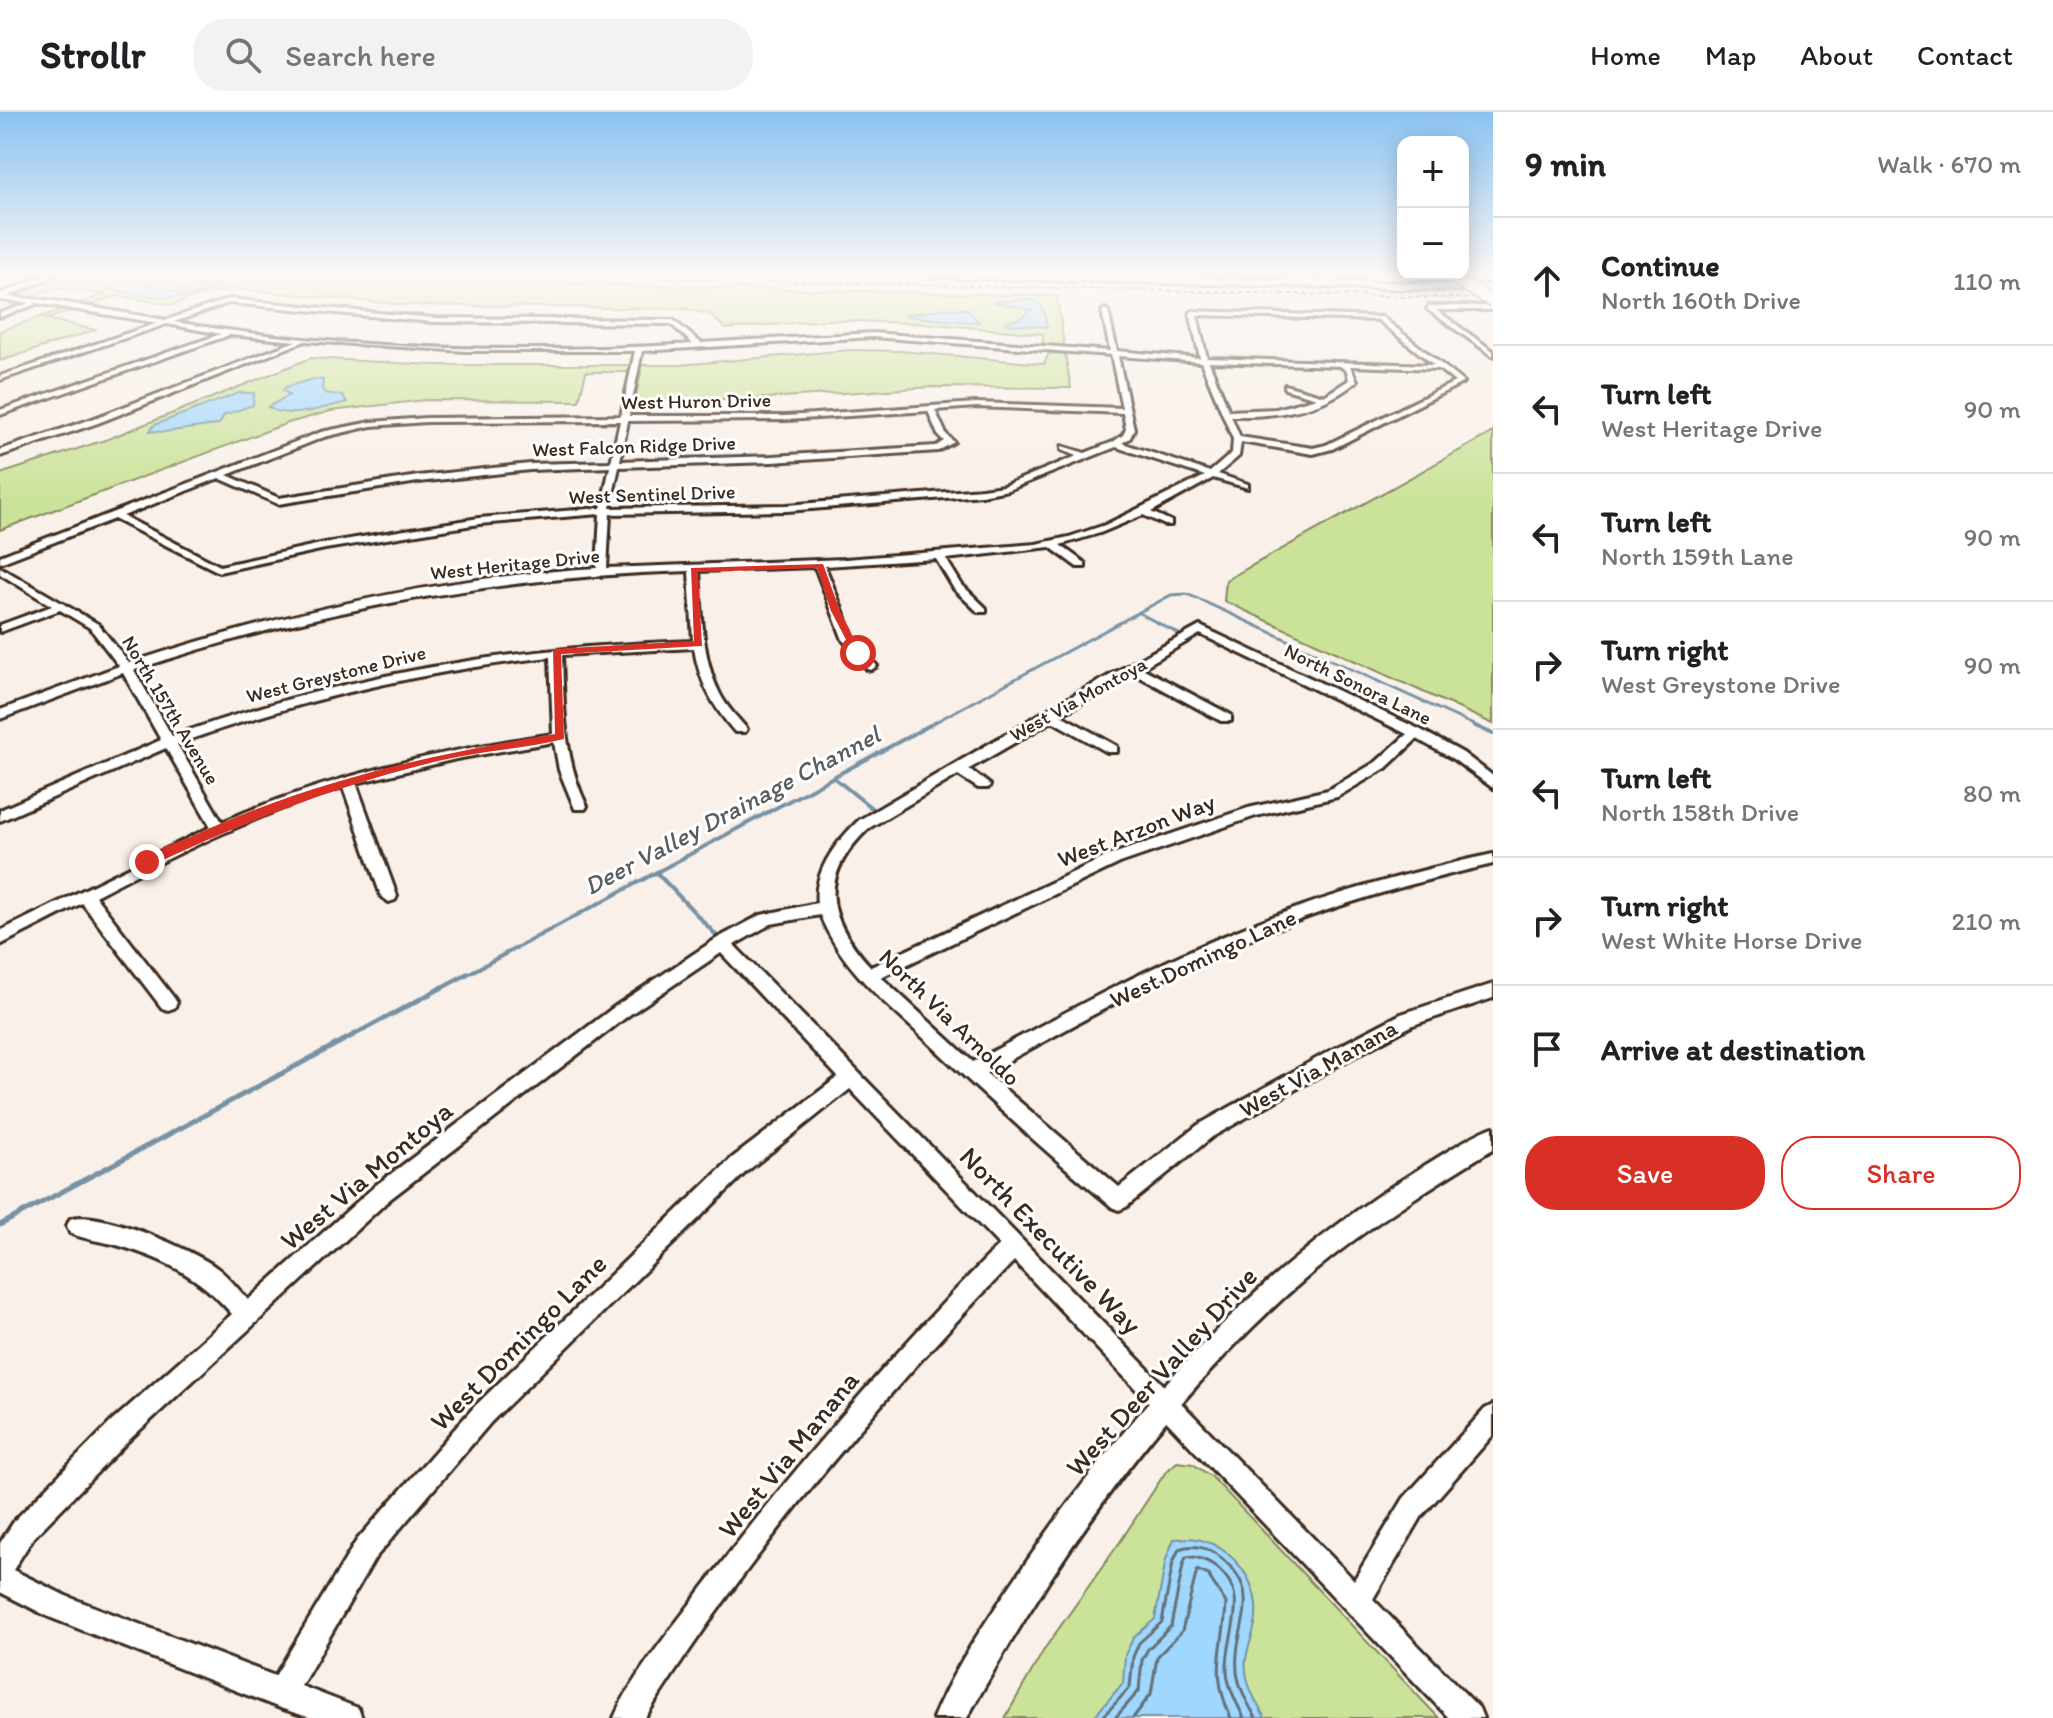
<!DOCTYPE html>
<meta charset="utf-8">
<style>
:root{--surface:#fff;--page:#f2f2f2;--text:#202124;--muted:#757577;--line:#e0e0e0;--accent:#d93025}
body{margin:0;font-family:Itim,sans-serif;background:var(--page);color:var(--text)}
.controls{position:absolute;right:24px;top:24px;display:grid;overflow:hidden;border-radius:16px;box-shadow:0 4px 20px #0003}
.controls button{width:72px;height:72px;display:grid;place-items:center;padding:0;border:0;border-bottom:2px solid var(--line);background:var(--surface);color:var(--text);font:40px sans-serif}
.stop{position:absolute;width:24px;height:24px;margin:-18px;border:6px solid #d93025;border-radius:50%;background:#fff}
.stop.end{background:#d93025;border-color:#fff;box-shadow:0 2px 8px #0008}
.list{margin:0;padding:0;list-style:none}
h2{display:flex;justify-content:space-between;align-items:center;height:104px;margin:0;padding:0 32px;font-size:34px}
h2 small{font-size:26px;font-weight:400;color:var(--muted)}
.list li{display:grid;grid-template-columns:52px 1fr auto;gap:24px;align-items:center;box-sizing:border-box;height:128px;padding:0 32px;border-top:2px solid var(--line)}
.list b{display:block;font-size:30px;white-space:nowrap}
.list p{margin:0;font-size:26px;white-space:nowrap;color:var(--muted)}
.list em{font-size:26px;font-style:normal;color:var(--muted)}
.actions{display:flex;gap:16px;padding:24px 32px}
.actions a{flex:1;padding:18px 0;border:2px solid var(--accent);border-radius:32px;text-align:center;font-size:28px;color:var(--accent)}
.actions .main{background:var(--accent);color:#fff}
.icon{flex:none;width:44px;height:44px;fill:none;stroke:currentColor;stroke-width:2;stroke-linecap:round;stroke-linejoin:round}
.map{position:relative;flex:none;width:1493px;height:1606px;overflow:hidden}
header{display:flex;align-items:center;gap:48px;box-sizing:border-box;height:112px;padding:0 40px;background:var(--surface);border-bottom:2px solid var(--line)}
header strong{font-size:38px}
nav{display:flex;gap:44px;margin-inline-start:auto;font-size:28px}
.search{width:560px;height:72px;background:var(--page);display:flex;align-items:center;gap:20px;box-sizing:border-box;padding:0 28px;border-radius:32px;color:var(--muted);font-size:30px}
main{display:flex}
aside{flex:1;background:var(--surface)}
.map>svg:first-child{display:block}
</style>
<header>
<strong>Strollr</strong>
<div class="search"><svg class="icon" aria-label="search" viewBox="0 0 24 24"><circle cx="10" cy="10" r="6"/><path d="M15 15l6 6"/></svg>Search here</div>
<nav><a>Home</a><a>Map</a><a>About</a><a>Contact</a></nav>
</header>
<main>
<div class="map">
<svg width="1493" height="1606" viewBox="0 0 1493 1606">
<rect width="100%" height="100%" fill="#f9f0e9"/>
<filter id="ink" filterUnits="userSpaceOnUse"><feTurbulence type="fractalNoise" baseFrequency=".0125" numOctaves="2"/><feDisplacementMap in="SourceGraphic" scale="16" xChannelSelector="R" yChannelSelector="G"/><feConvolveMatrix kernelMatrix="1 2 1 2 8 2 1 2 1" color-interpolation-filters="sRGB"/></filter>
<g filter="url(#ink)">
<g fill="#cbe399" stroke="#83865c" stroke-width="2">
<path d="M64,162h135l858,22 7,50 -21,-1v-11l-109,-10 -107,-4 -101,9 -17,-15 -23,-5 -281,-4 -169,-16 -38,7 -25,9 -56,-9 -70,23 48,11 -95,31v-30l106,-37 -52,-6 -23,9 -15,-2z"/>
<path d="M850,238l51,1 143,13 5,-11 16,1 6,34 -138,-1 -165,11 -133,3 6,-29h-55l-7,29 -154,-1 -94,11 -43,12 -288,107v-56l108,-35 203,-81 121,7h247z"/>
<path d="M1493,320v292l-269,-123 2,-21z"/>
<path d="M1177,1350l16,2 19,13 227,241h-434l40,-70 75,-106 45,-69z"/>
</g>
<g fill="#9fd7fe" stroke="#7792a4" stroke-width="2">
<path d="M96,167l56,4 4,5 23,3 27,-5 14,1c-43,19 -94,8 -135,-5z"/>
<path d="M1026,187c22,3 16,13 21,28l-40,-3 -1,-2 15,-4 10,-8 -37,-8z"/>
<path d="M942,197h25l12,13c-6,1 -70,-5 -75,-7z"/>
<path d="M314,267l9,1 -1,9 3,4 18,3 4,6c-23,5 -57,19 -79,5l21,-12 -6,-5 3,-3z"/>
<path d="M239,281h15l-1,12 -29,10 -4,8 -4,2 -52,7 -14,-1 4,-6z"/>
<path d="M1191,1426c38,5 68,40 65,79 -1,18 -13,36 -10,55 2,16 11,32 19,46h-172l30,-35 2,-28 8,-17 22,-19 11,-60 8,-20z"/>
</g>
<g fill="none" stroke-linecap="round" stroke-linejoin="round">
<g stroke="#636f78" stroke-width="3">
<path d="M1102,1606l28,-31 3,-30 6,-14 23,-21 11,-60 6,-13c14,-5 29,-2 41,8 48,38 12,69 17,115 2,16 11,32 19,46"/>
<path d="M1115,1606l24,-27 3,-31 6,-11 23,-23 12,-61 3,-8c11,-1 20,3 29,9 39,30 10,67 12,105 1,17 10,32 17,47"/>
<path d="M1133,1606l18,-24 6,-37 25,-26 15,-61 11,5 18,28c-2,49 -17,66 5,115"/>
</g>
<g stroke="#7792a4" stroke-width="3">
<path d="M1139,501l40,21"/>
<path d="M926,615l245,-132 16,-1 291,133"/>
</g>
<g stroke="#7792a4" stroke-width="4">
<path d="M1473,613l20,9"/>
<path d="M833,665l41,33"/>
<path d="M656,760l61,64"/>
<path d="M464,864l466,-251"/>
</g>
<path stroke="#7792a4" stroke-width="5" d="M0,1113l467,-251"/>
<g stroke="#3b2a1e" stroke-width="6">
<g id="minor">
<path d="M0,184l55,5 111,19 63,-21 204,19 240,2 28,23 172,-10 237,18 -8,-40 3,-2 3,2 9,40 83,7 -10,-45 3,-2 189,6 82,65 -132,67 -19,5 -72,-12 -2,14 -21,18 30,10v4l-35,-10 -62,34 20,9v4h-6l-22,-10 -43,18 -40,12 25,18v4h-8l-27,-20 -104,12 16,26 24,23v4h-8l-24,-23 -18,-30 -111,7 29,73 23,27 -6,4 -4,-1 -24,-29 -28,-73 -116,4c3,41 2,86 21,123 7,14 17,23 27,35l-2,3h-10c-22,-25 -36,-51 -41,-84l-132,7c2,53 1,103 25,151l-2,3h-10l-16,-39 -5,-28 -98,17 -100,24 41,113 -2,4 -6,2 -8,-6 -38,-109c-86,27 -168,67 -248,109l79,102 3,5 -3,5 -6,2 -6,-2 -80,-105 -82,42v-14l211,-104 -45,-79 -166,73v-11l161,-70 -38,-67 -123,46v-9l119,-44 -29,-38 -30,-18 -60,22v-7l52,-19 -52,-32v-7l98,57 31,39c151,-49 309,-86 468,-95l3,-54 -121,10 -154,25 -106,23 -105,-53 -114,44v-7l321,-124 50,-10 55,-4 195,-2 14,-65h-169l-161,-10 -207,82 -98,33v-6l92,-31 204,-78 -66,-6 -230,80v-5l221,-76 -54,-10 -167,56v-4l158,-53 -123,-20 -1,2 -34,12v-4l30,-10 -30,-3zM229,191l204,19 238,2 22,20c-168,10 -353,6 -519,-22zM1197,203l181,5 56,45 -227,-7zM873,225l238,18 11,53 -146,-5 -190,13h-157l13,-65zM1118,244l83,6 32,77 -1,14 -22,19 -88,-29 8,-5 4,-9zM1209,250l131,4 7,5 2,9 -25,16 -39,-11v4l32,9 -41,11 -47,2zM1350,254l89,3 16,13 -129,63 -13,3 -73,-11 -9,-21c44,1 92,-5 126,-35zM976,295l147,6 3,16 -3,6 -10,7 -28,11 -23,-7v4l15,6 -74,30 -21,3 -195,16 -177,3 9,-41 153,-5 166,-11 16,-9 -8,-8 -11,-24zM928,299l10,24 6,6 -8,5 -164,10 -152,5 8,-40 158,-1zM620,309l-9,41 -81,2 -112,12 -139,22 -52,-23 97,-38 47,-11 55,-4zM1116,335l89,29 -100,49 -36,12 -33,7 -191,15 -238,9 3,-54 177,-3 195,-16 26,-5zM610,355l-9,41 -122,10 -154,25 -105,23 -97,-50 96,-38 59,26 140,-22 112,-12zM689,459l4,70c-184,6 -346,33 -521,95l-38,-66c183,-61 362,-93 555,-99zM550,545l3,77c-114,17 -225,42 -331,88l-45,-78c122,-44 244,-73 373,-87z"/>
<path d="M1429,194h64v4h-57l57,41v5l-66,-47z"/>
<path d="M1200,514l221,104 42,23 30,23v12l-40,-29 -36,-20 -31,29 -49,29 -81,19 -136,47 -239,114 92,85c86,-46 172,-94 263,-131 83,-34 169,-58 257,-77v10c-84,19 -166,43 -245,76 -91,37 -176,87 -262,133l133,114 79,-62 130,-73 73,-38 92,-30v14l-80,27 -73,39 -128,73 -86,70 -7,3 -7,-3c-63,-52 -123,-107 -182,-163 -42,-39 -88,-74 -110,-129l-49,9 -37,21 620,635 50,-82 81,-89 8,-4v30l-71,81 -49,83 106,109 4,10h-34l-435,-457c-136,140 -265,292 -369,457h-31c18,-43 61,-93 89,-131 92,-120 190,-234 296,-342l-149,-156 -104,83 -255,250 -116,136 -74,128 57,22 4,10h-51l-31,-10 -231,-91 -49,-25v-49l15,-23 96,-98 121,-108c-34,-39 -69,-56 -119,-70 -14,-3 -30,-5 -43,-11l-3,-7 3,-7c26,-11 124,31 147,49 12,9 21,21 31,32l128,-115 241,-180 99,-66 45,-24 56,-12c-4,-32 20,-62 42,-83l186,-109zM1200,522l207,100 -31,28 -48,28 -80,18 -138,47 -239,112c-46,-50 -53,-91 -2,-139l89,-53 20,13h10l2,-3 -21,-16 83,-48 55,31h10v-6l-56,-31 72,-42 88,48h10v-6l-89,-47zM721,841l117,124 -106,81 -257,248 -118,134 -82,136 -209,-80 -53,-26 20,-32 96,-98 261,-241 239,-184z"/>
</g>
</g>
<g stroke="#3b2a1e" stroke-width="6">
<path id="tertiary" d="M1493,1015v22c-62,38 -125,77 -181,124 -143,121 -255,282 -345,445h-34c22,-53 58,-104 90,-151 108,-158 233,-297 396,-398 24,-14 48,-32 74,-42z"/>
</g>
<g stroke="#3b2a1e" stroke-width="6">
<path id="secondary" d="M47,162h11l-58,26v-6z"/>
</g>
<g stroke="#3b2a1e" stroke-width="6">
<path id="trunk" d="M926,162h130l437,11v6l-562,-14z"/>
</g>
<g stroke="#3b2a1e" stroke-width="6">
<g id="motorway">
<path d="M1316,162h12l10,10 -9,2z"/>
<path d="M1477,162l16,2v8z"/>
</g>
</g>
<use href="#minor" fill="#fff" fill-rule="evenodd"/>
<use href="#tertiary" fill="#fff" fill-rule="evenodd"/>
<use href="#secondary" fill="#fff" fill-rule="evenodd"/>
<use href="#trunk" fill="#fff" fill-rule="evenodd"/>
<use href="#motorway" fill="#fff" fill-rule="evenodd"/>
<path stroke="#3b2a1e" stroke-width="2" stroke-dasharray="5 3" stroke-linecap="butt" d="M496,162l997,25"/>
<g stroke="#3b2a1e" stroke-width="15" stroke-linecap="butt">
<path id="motorway-bridge" d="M1448,162l45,28"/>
</g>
<use href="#motorway-bridge" stroke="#fff" stroke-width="12"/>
</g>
</g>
<linearGradient id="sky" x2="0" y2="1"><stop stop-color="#8bc2f1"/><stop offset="0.42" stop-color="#fcf8f5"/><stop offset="1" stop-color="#fcf8f5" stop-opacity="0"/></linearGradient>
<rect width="1493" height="387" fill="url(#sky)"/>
<path fill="#d93025" d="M823,452l17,47 22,44 -9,-2 -22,-42 -14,-43 -119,4 4,74 -141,8 3,85c-42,10 -85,12 -126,22 -100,24 -194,61 -286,104h-9l-2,-3c12,-13 38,-20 54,-27 117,-54 234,-80 360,-101l-2,-85 141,-8 -3,-73z"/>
<g text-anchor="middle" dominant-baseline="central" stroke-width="6" stroke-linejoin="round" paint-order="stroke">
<g font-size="20" fill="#3b2a1e" stroke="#fff">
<text transform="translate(696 289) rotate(-1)">West Huron Drive</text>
<text transform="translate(634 334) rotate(-2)">West Falcon Ridge Drive</text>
<text transform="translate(652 382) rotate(-2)">West Sentinel Drive</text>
<text transform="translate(515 452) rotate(-6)">West Heritage Drive</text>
<text transform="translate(336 562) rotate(-14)">West Greystone Drive</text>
<text transform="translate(1358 572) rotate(26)">North Sonora Lane</text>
<text transform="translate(1078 587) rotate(-29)">West Via Montoya</text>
<text transform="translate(171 598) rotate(59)">North 157th Avenue</text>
</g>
<g font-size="24" fill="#3b2a1e" stroke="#fff">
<text transform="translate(1136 718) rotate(-21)">West Arzon Way</text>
<text transform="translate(1203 846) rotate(-25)">West Domingo Lane</text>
<text transform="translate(950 905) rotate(44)">North Via Arnoldo</text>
<text transform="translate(1318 956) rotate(-29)">West Via Manana</text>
</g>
<g font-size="26" font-style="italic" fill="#595e61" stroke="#fff">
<text transform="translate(732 698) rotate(-28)">Deer Valley Drainage Channel</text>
</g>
<g font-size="28" fill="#3b2a1e" stroke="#fff">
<text transform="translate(366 1063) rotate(-40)">West Via Montoya</text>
<text transform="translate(1051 1128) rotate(46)">North Executive Way</text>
<text transform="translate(518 1230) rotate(-45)">West Domingo Lane</text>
<text transform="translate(1161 1259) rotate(-48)">West Deer Valley Drive</text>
<text transform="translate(788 1342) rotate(-51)">West Via Manana</text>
</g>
</g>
</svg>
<div class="controls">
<button>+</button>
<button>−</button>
</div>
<div class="stop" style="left:858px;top:541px"></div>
<div class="stop end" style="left:147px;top:750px"></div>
</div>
<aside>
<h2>9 min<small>Walk · 670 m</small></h2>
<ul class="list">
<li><svg class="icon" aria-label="ahead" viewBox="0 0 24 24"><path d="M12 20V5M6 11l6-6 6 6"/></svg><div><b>Continue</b><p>North 160th Drive</p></div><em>110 m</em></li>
<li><svg class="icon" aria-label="left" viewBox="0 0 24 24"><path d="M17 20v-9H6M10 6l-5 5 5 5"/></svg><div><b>Turn left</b><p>West Heritage Drive</p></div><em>90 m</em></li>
<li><svg class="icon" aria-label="left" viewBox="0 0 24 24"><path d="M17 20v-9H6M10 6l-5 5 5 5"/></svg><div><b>Turn left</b><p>North 159th Lane</p></div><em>90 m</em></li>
<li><svg class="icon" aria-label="right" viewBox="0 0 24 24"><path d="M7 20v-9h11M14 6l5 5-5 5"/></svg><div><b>Turn right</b><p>West Greystone Drive</p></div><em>90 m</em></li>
<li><svg class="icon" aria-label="left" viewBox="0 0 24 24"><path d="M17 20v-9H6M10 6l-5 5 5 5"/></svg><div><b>Turn left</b><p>North 158th Drive</p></div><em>80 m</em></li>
<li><svg class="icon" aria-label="right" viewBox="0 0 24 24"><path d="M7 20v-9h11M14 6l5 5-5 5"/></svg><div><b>Turn right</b><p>West White Horse Drive</p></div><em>210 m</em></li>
<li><svg class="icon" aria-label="arrive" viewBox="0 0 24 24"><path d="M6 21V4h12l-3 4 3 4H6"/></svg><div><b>Arrive at destination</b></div></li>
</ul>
<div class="actions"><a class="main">Save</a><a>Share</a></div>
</aside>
</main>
